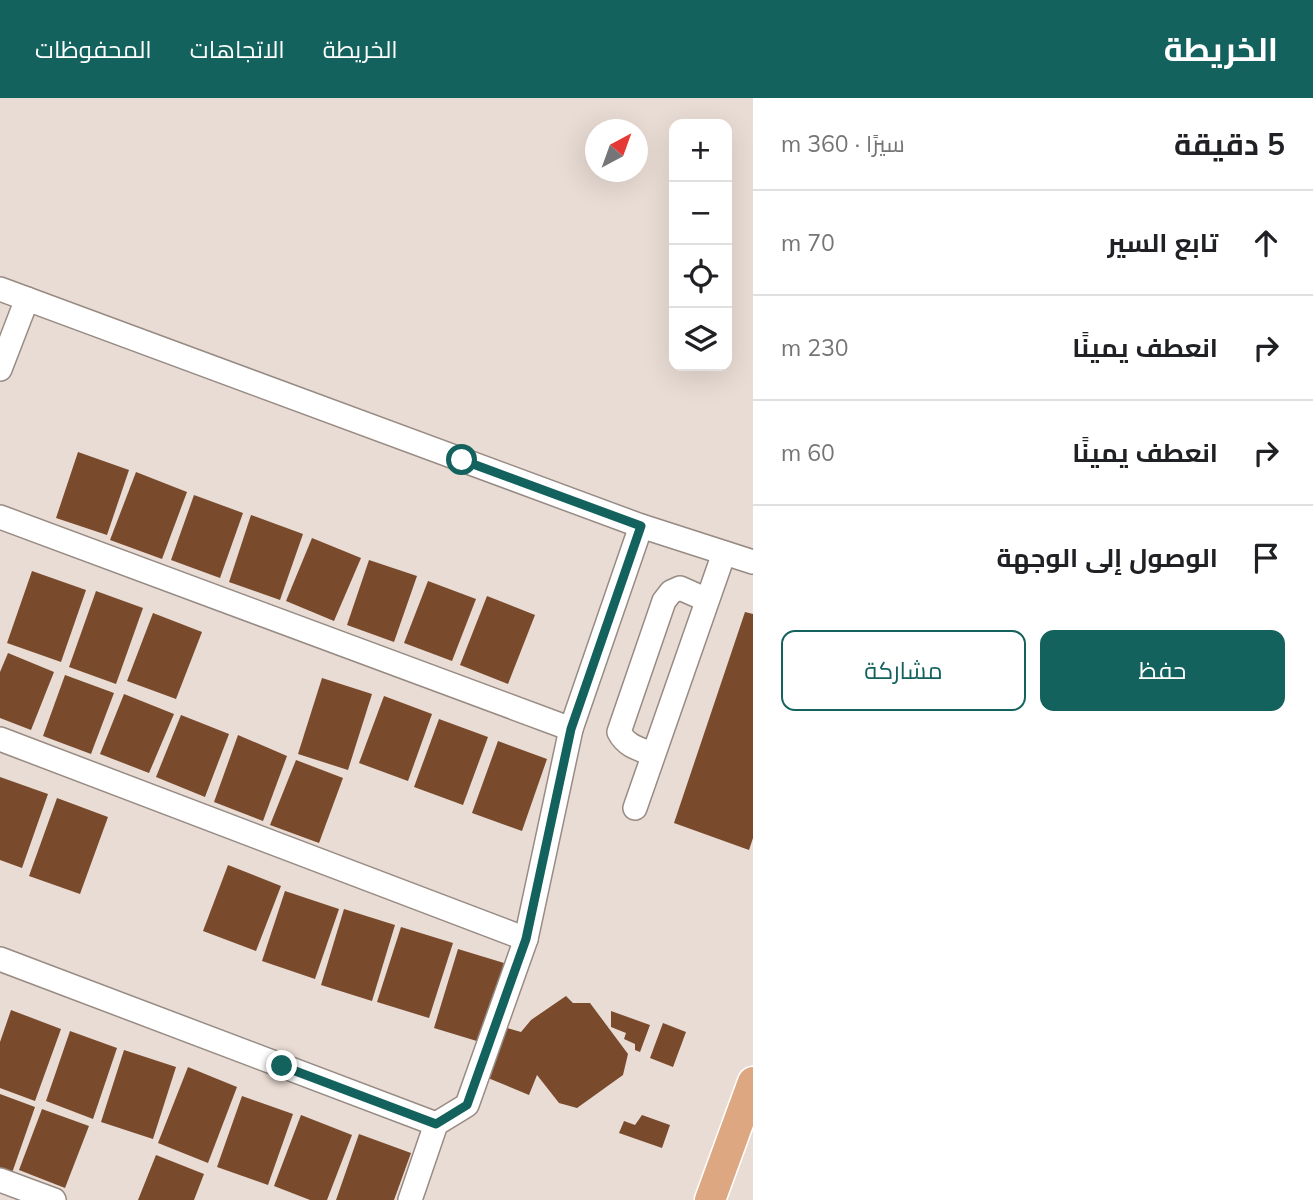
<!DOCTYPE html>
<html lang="ar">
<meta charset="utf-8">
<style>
:root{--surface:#fff;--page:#f6f6f6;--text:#202124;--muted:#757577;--line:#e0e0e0;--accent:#14625e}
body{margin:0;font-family:Mulish,Cairo,sans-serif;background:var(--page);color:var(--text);direction:rtl}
.controls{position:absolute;right:21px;top:21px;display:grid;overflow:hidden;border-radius:14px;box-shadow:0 7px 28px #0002}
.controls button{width:63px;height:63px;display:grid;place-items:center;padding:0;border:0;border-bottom:2px solid var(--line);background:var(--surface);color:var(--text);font:35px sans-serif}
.compass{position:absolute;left:585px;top:21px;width:63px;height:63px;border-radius:50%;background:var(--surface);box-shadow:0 7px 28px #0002;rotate:41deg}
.stop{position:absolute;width:21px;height:21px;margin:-16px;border:5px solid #14625e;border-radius:50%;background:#fff}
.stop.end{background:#14625e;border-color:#fff;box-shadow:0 2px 7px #0008}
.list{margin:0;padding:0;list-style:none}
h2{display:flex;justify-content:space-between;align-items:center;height:91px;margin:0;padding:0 28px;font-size:30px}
h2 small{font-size:23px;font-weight:400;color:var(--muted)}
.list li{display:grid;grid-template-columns:46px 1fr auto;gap:21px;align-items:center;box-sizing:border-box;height:105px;padding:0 28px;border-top:2px solid var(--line)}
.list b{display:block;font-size:26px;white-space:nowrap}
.list em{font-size:23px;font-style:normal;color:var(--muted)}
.actions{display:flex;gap:14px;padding:21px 28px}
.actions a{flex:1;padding:16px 0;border:2px solid var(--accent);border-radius:14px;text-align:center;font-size:24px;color:var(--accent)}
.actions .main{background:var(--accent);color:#fff}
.icon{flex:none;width:38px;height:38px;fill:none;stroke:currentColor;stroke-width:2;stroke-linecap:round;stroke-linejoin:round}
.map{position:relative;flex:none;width:753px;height:1102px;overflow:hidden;direction:ltr}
header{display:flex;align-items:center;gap:42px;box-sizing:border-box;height:98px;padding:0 35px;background:var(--accent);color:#fff}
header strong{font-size:33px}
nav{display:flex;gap:38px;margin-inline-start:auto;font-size:24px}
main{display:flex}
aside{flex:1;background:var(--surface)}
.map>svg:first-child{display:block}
</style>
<header>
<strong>الخريطة</strong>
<nav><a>الخريطة</a><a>الاتجاهات</a><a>المحفوظات</a></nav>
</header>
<main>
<aside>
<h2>5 دقيقة<small>سيرًا · 360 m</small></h2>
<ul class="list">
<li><svg class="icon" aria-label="ahead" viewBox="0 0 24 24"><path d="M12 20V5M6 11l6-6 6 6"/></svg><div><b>تابع السير</b></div><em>70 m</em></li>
<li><svg class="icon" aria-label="right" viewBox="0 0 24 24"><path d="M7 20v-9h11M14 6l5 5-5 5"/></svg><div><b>انعطف يمينًا</b></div><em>230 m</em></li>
<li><svg class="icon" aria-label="right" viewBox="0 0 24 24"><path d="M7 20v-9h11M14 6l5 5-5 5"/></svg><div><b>انعطف يمينًا</b></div><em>60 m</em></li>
<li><svg class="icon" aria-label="arrive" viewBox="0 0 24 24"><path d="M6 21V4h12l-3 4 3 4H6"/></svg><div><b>الوصول إلى الوجهة</b></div></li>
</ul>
<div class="actions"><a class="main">حفظ</a><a>مشاركة</a></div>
</aside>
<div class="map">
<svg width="753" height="1102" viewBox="0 0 753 1102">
<rect width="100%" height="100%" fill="#e9dcd4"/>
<g fill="#7a4a2d">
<path d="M78,354l51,18 -22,65 -51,-17z"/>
<path d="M136,374l51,20 -25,67 -52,-19z"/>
<path d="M194,397l49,18 -23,65 -49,-18z"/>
<path d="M251,417l52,19 -23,66 -51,-18z"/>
<path d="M312,440l49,20 -27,63 -48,-20z"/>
<path d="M369,462l48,16 -23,66 -47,-17z"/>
<path d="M32,473l54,19 -25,72 -54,-19z"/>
<path d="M428,483l48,18 -24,62 -48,-18z"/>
<path d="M96,493l47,17 -27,76 -47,-17z"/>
<path d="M487,498l48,19 -27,69 -48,-19z"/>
<path d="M745,514l8,2v224l-4,12 -75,-27z"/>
<path d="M153,515l49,19 -26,67 -49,-18z"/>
<path d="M8,555l46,19 -23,58 -31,-12v-46z"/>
<path d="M65,577l49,18 -23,61 -48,-18z"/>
<path d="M322,580l50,16 -24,76 -50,-16z"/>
<path d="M124,596l50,20 -25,59 -49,-19z"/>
<path d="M384,598l48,18 -24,67 -49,-18z"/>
<path d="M181,617l48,19 -24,63 -49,-20z"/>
<path d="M439,621l49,18 -25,68 -49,-18z"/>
<path d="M238,637l49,21 -24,65 -49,-19z"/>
<path d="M498,643l49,18 -25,72 -50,-18z"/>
<path d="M296,662l47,18 -24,65 -49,-18z"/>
<path d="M0,679l48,17 -26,74 -22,-8z"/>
<path d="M57,700l51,19 -28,77 -51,-18z"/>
<path d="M228,767l53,21 -25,65 -53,-20z"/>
<path d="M285,793l54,18 -24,70 -53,-18z"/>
<path d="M344,811l51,16 -23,76 -51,-16z"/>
<path d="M401,829l52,16 -24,75 -52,-16z"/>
<path d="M458,851l46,14 -24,79 -46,-14z"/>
<path d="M566,898l7,7h17l38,51 -5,21 -46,33 -18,-5 -22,-28 -8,20 -41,-17 19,-50 14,4 10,-12z"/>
<path d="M11,912l50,19 -26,72 -35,-13v-46z"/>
<path d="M611,913l39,14 -10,27 -5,-2v-6l-11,-5 2,-6 -15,-6z"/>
<path d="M663,925l23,9 -13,35 -23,-9z"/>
<path d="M70,933l47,17 -24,71 -47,-18z"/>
<path d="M124,952l52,17 -23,72 -52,-17z"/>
<path d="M188,969l49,20 -29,76 -50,-20z"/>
<path d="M0,996l35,13 -23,66 -12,-4z"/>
<path d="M242,998l51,18 -25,71 -51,-18z"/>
<path d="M42,1011l47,17 -24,62 -46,-18z"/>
<path d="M301,1017l51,20 -25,65h-17l-36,-14z"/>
<path d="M642,1017l28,10 -8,23 -43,-15 5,-12 11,4z"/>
<path d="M359,1036l52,19 -17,47h-58z"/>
<path d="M156,1057l48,19 -10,26h-56z"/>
</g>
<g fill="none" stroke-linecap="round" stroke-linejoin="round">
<g stroke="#978b84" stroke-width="26">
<g id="minor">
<path d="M0,191l641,237 112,36"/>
<path d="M0,271l27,-70"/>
<path d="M0,419l571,212"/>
<path d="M0,641l526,200"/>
<path d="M653,656c-14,-5 -27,-8 -34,-22l45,-131 7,-9 9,-4 27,12"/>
<path d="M635,710l89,-255"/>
<path d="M0,861l436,165"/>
<path d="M0,1082l54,20"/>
<path d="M410,1102l26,-76 31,-19 59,-166 45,-210 70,-203"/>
</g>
</g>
<g stroke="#fff" stroke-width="33">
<path id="major" d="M710,1102l43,-118"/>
</g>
<use href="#minor" stroke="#fff" stroke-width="23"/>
<use href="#major" stroke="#dda781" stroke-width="30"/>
</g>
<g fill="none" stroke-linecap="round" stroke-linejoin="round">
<path stroke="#14625e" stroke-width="9" d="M282,968l154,58 31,-19 59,-166 45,-210 70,-203 -179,-66"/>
</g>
</svg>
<div class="controls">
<button>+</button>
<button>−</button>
<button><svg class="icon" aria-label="locate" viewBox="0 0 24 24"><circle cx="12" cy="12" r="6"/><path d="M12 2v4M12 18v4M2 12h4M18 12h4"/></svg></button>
<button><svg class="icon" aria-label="layers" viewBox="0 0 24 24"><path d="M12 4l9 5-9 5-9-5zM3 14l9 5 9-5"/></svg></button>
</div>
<svg class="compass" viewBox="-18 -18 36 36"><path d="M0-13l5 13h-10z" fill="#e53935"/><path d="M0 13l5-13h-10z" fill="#757577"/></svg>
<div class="stop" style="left:462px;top:362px"></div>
<div class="stop end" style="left:282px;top:968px"></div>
</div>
</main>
